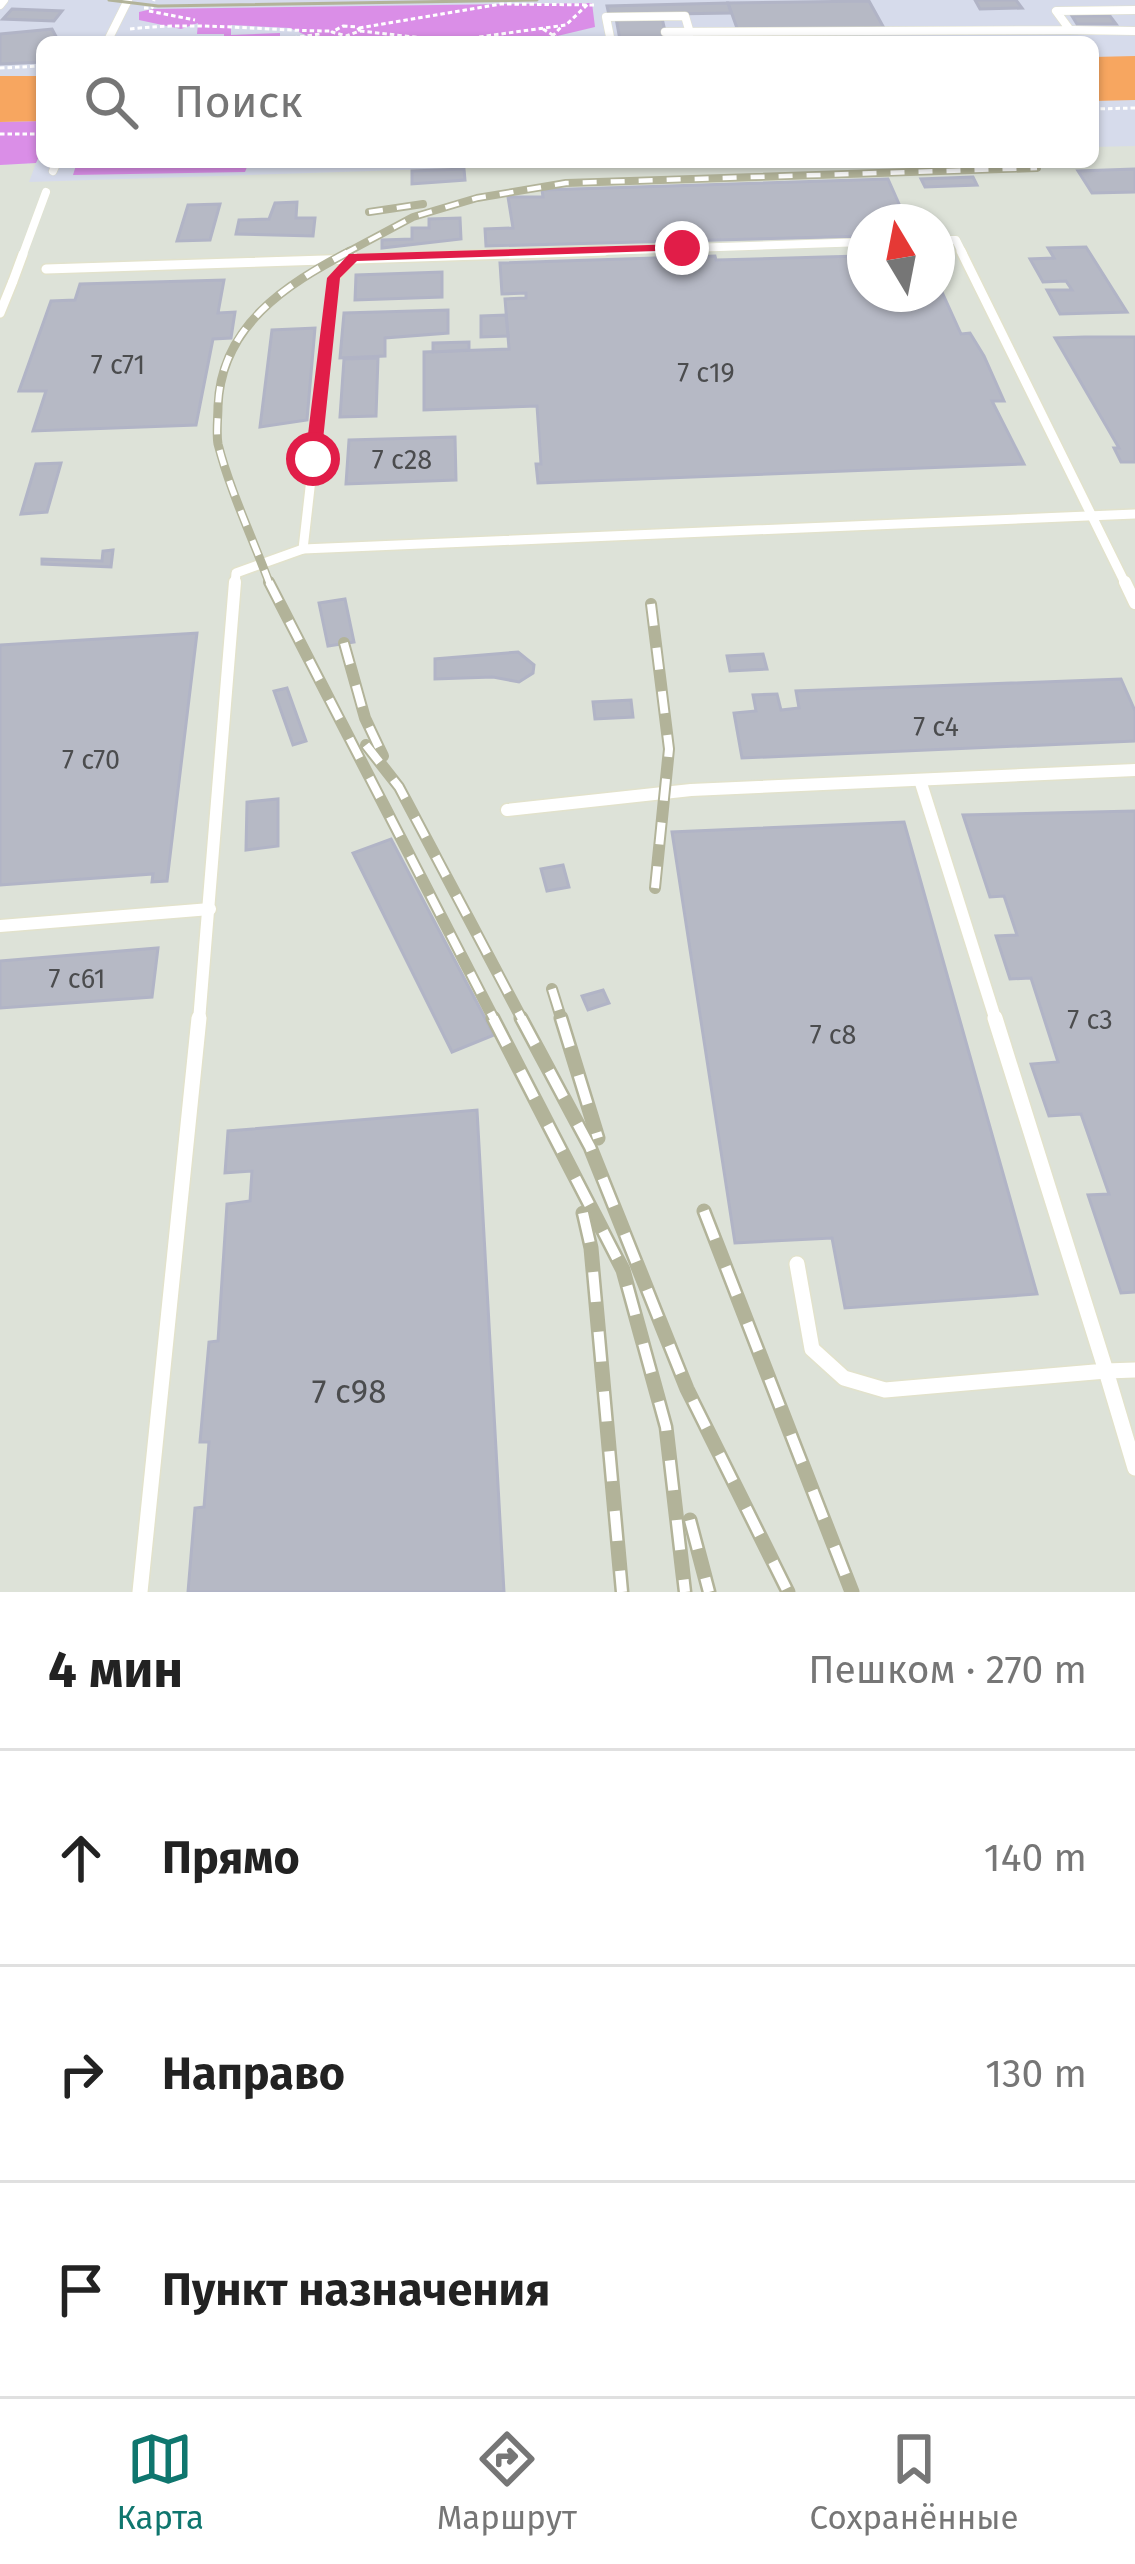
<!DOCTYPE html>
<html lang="ru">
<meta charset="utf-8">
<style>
:root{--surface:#fff;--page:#f6f6f6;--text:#222;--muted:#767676;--line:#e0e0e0;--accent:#0f766e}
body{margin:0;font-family:"Fira Sans",sans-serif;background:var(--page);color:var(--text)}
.compass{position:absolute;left:847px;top:204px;width:108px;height:108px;border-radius:50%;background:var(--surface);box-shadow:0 3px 9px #0004;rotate:350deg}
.stop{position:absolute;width:36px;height:36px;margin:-27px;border:9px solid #e11d48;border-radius:50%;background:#fff}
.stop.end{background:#e11d48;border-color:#fff;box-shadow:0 3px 12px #0008}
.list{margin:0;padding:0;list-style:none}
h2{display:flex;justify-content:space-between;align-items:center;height:156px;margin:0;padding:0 48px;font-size:51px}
h2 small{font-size:39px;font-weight:400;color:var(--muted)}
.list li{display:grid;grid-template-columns:78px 1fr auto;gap:36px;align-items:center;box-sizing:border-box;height:216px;padding:0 48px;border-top:3px solid var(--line)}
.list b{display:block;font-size:45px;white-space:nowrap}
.list em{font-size:39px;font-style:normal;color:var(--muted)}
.icon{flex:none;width:66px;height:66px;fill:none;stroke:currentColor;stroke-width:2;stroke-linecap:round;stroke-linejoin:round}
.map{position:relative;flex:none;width:1135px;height:1592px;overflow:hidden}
.search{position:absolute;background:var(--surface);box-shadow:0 3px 9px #0004;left:36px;right:36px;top:36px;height:132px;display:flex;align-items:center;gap:30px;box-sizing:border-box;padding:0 42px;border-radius:18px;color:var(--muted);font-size:45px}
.sheet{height:804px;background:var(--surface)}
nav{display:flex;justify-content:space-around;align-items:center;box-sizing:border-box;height:168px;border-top:3px solid var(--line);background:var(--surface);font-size:33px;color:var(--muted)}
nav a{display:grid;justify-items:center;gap:6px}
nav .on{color:var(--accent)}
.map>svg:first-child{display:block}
</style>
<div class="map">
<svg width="1135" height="1592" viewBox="0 0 1135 1592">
<rect width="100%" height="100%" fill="#d6dbeb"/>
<path fill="#dde2d8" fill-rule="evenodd" d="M1135,146v1446h-1135v-1427l36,-2 -7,19 624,-20h440v-15zM865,222h72v72h-72z"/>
<g fill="#da8ee7">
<path d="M592,3l3,24 -63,15h-225l7,-3 -24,-11 -59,-3v10l49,-2v5l-62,4 6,-1v-7h-27l1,-11 -17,6 -42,-9v-8l13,-3z"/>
<path d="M42,121v29l-6,13 -36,2v-43z"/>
<path d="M77,162h172l-4,10 -172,3z"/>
</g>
<g fill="#f7a660">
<path d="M1135,56v44l-42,1v-44z"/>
<path d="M0,76h42v45l-42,1z"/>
</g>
<g fill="#b6b9c5" stroke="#b1b4c6" stroke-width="3">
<path d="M975,0h41l6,8 -42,1z"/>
<path d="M869,1l15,27 -146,3 -10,-28z"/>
<path d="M728,3l3,10 -122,2 -2,-9z"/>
<path d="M12,9l50,2 -8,10 -51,-2z"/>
<path d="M1072,16h38l6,8h-39z"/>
<path d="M616,18h46l5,22h-47z"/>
<path d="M52,29l7,13h-17v20l-42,2v-30z"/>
<path d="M464,169l1,11 -53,4v-13z"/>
<path d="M1135,169v23l-43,1 -14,-22z"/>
<path d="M973,177l4,8 -52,2 -4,-8z"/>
<path d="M888,179l19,43h-42v14l-379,10 -1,-17 28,-1 -5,-31h35l-1,-7z"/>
<path d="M297,202l-1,16h19l-2,18 -77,-2 3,-14 30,-1 6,-16z"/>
<path d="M220,204l-10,36 -33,1 11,-36z"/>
<path d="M460,218l1,21 -79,9v-8l30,-1v-11h17v-9z"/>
<path d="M1086,247l41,65 -67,2 -13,-24h25l-6,-9 -23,1 -13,-23 24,-1 -6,-10z"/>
<path d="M715,256l1,4 143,-4 6,9v29h72v-13l24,53 9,-1 14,23 20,45h-12l32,63 -486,19 -2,-19h5l-4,-58 -113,4v-58l85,-3 -4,-50 21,-1v-5l-24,1 -2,-31z"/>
<path d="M442,272v25l-87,3 1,-25z"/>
<path d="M224,280l-6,33 17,-1 -4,26 -18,1 -17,86 -163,6 13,-40h-27l32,-90 24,-1 5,-16z"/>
<path d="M448,310v23l-63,5v18l-45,2 4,-45z"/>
<path d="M506,315l2,21 -27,1v-21z"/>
<path d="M315,328l-8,92 -47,7 12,-97z"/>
<path d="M1085,337h50v125h-14l-7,-14h5l-64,-110z"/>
<path d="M469,342v8l-36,2v-9z"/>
<path d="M378,358l-2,58 -36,1 4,-58z"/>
<path d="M455,437l1,43 -110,4 3,-44z"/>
<path d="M61,463l-14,49 -26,2 15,-50z"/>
<path d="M113,550l-2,17 -69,-3v-5l60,2 1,-10z"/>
<path d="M345,599l9,43 -26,4 -9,-43z"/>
<path d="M197,633l-30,248 -15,1 1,-8 -153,11v-240z"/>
<path d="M518,652l16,13 -1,8 -14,9 -26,-5 -58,2v-20z"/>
<path d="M763,654l4,15 -37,2 -3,-15z"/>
<path d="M1121,679l14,32v30l-393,17 -8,-45 22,-2 -3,-16 24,-1 4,16 18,-2 -3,-17z"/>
<path d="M287,688l19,53 -13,4 -19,-54z"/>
<path d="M631,700l2,17 -38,2 -2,-17z"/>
<path d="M278,799v47l-32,4 1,-48z"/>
<path d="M1135,811v481l-14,1 -33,-98 21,-1 -28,-80 -32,2 -18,-52 27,-2 -27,-84 -21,1 -14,-43 21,-1 -13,-39 -14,1 -27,-82z"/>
<path d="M904,822l133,472 -192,14 -13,-70 -97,5 -63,-411z"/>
<path d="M391,839l103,196 -42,17 -99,-199z"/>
<path d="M563,865l6,22 -22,4 -6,-22z"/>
<path d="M158,948l-6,49 -152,11v-47z"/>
<path d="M603,990l6,13 -21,7 -6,-14z"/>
<path d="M477,1110l27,482h-316l7,-84 9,-1 5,-65h-9l9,-100 9,-1 9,-137 23,-3 2,-30 -27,2 3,-42z"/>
</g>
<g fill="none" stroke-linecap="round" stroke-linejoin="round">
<g stroke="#e2e2cc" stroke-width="9">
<g id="lane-far3">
<path d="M0,5l4,-5"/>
<path d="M1070,30l65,1"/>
<path d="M665,32l405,-2 -14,-19 79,-1"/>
<path d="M107,42l21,-42"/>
<path d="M611,42l-5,-25 79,-1 5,17 -13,9h-15"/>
<path d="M53,171l4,-9"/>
<path d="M937,240h19l7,14"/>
<path d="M23,254l23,-62"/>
<path d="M514,254l351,-12"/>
</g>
</g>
<g stroke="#e2e2cc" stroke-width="12">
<g id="lane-far2">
<path d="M961,251l165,334"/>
<path d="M46,269l559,-18"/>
<path d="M0,313l13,-32"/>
<path d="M303,549l31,-271 20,-21"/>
<path d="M235,585l1,-12 67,-24 832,-35"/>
</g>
</g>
<g stroke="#e2e2cc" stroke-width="15">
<g id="lane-far1">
<path d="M1125,582l10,21"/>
<path d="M920,780l76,241"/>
<path d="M507,810l184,-20 444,-20"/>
<path d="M0,926l210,-17"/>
<path d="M199,1021l36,-439"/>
</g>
</g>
<g stroke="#e2e2cc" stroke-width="18">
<g id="lane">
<path d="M797,1264l15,85 32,29 41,12 221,-19 -111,-353"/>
<path d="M1135,1370l-29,1 29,97"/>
<path d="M140,1592l59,-574"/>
</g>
</g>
<g stroke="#fff" stroke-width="3" stroke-dasharray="4.5 3" stroke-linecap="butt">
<path d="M144,8h8l2,-8"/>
<path d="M149,11l46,9"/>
<path d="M343,26l14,1 3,4 -14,5 -14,-4z"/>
<path d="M359,28l142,-24 95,1"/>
<path d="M130,29c69,-8 133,2 202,2"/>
<path d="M543,29l21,13"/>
<path d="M360,31l90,10 116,-16 23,-22"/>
<path d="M126,39l18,3"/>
<path d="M263,42l57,-8"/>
<path d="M547,42l15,-16"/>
<path d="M0,68l42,-2"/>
<path d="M1093,109l42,-1"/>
<path d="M0,134h42"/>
</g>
<use href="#lane-far3" stroke="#fff" stroke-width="8"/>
<use href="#lane-far2" stroke="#fff" stroke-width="9"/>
<use href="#lane-far1" stroke="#fff" stroke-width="12"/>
<use href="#lane" stroke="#fff" stroke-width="15"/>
<path stroke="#b2b399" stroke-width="3" d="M109,0l49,6 379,-6"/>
<g stroke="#b2b399" stroke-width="8">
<g id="rail-far3">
<path d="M369,212l54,-8"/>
<path d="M344,254l69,-37 64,-19 89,-15 471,-15"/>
</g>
</g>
<g stroke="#b2b399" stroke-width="9">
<path id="rail-far2" d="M270,585c-17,-46 -40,-94 -52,-141 -2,-12 0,-26 0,-38 3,-80 67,-121 132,-155"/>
</g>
<g stroke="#b2b399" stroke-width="12">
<g id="rail-far1">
<path d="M269,582l226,439"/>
<path d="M651,604l18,145 -14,139"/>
<path d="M344,643l21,75 18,38"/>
<path d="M366,745l33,42 124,234"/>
<path d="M552,989l10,32"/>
</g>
</g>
<g stroke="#b2b399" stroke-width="15">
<g id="rail">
<path d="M493,1018l130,252 43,157 19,165"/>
<path d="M521,1018l69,129 97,242 101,203"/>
<path d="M561,1018l37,120"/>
<path d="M704,1211l148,381"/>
<path d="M583,1213l8,35 31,344"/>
<path d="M690,1520l19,72"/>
</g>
</g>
<use href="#rail-far3" stroke="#fff" stroke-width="4.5" stroke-dasharray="14" stroke-linecap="butt"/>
<use href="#rail-far2" stroke="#fff" stroke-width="6" stroke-dasharray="16" stroke-linecap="butt"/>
<use href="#rail-far1" stroke="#fff" stroke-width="8" stroke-dasharray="22" stroke-linecap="butt"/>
<use href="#rail" stroke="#fff" stroke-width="10" stroke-dasharray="30" stroke-linecap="butt"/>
<g stroke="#e2e2cc" stroke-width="12" stroke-linecap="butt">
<path id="lane-bridge" d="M13,281l10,-27"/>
</g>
<use href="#lane-bridge" stroke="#fff" stroke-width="9"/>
</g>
<path fill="#e11d48" d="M682,244l4,6 -329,11 -17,17 -19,181 -8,4 -8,-4 22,-181 22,-24z"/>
<g text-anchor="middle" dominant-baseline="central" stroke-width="12" stroke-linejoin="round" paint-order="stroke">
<g font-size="27" fill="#4b4c4e">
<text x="118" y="365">7 с71</text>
<text x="706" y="373">7 с19</text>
<text x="402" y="460">7 с28</text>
<text x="936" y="727">7 с4</text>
<text x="91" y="760">7 с70</text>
<text x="77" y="979">7 с61</text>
<text x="1090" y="1020">7 с3</text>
<text x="833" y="1035">7 с8</text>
</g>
<g font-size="33" fill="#4b4c4e">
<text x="349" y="1392">7 с98</text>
</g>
</g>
</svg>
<svg class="compass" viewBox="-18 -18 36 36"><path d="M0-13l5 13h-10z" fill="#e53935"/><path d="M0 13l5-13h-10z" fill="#767676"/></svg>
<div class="stop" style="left:313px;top:459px"></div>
<div class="stop end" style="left:682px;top:248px"></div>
<div class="search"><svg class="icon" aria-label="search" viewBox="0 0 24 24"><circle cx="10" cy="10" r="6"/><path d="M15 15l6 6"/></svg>Поиск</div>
</div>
<section class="sheet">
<h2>4 мин<small>Пешком · 270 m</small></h2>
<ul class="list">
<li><svg class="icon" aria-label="ahead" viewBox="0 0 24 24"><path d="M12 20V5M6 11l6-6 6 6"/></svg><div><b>Прямо</b></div><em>140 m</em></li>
<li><svg class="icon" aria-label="right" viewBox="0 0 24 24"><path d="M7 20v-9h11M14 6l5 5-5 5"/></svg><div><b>Направо</b></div><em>130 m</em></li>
<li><svg class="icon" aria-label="arrive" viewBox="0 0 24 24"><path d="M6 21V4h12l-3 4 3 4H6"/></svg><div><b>Пункт назначения</b></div></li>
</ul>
</section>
<nav>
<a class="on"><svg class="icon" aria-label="map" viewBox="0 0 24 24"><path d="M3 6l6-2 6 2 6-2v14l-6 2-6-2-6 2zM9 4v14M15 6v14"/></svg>Карта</a>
<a><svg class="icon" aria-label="directions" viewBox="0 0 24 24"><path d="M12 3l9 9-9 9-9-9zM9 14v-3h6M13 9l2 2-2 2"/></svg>Маршрут</a>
<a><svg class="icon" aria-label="saved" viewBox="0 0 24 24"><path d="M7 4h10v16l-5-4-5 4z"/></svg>Сохранённые</a>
</nav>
